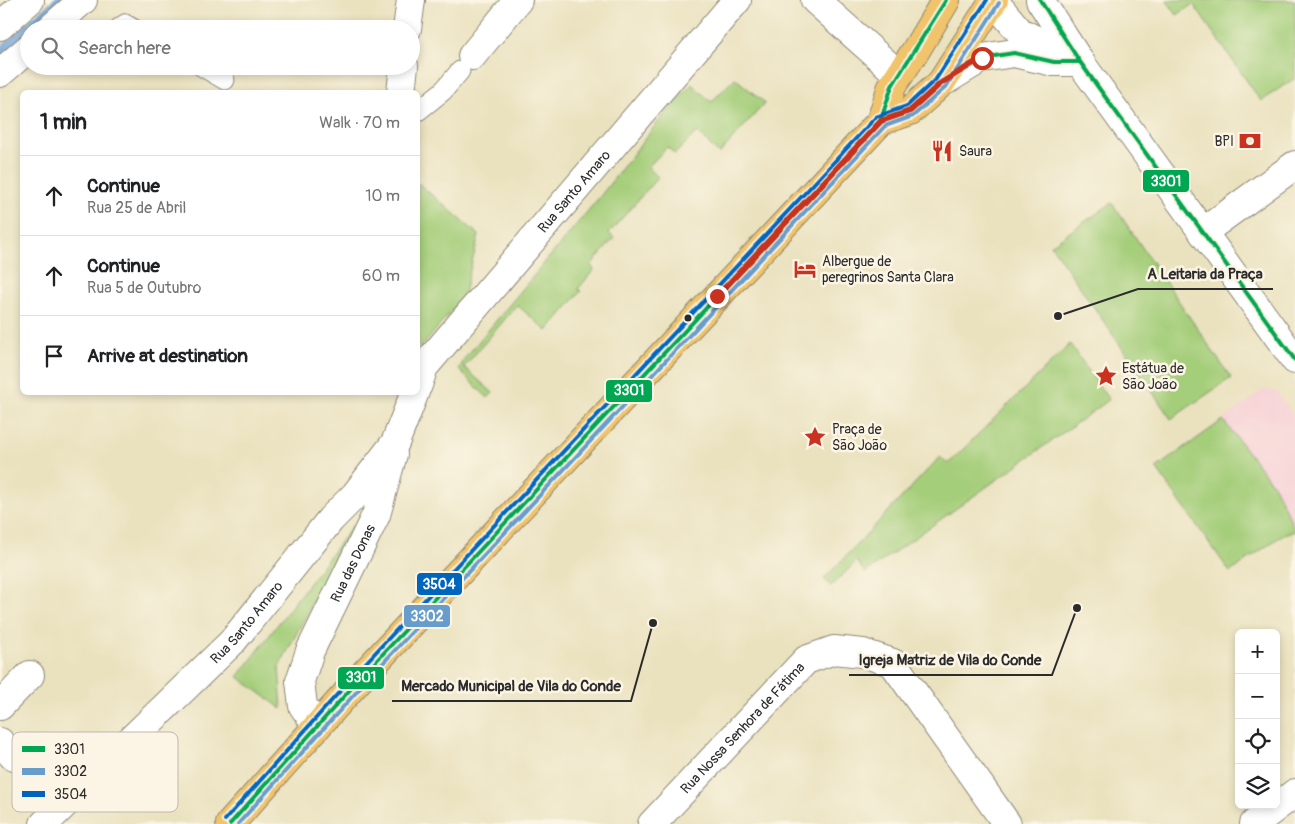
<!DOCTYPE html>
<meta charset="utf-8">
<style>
:root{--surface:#fff;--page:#f6f6f6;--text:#202124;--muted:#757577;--line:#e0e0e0}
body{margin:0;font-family:Pangolin,sans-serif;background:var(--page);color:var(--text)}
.controls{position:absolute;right:15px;bottom:15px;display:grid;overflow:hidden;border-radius:8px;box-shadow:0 2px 8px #0003}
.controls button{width:45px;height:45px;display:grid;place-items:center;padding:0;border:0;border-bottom:1px solid var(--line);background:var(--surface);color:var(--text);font:25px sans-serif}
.stop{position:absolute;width:15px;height:15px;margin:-11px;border:4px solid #c8321e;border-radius:50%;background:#fff}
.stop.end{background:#c8321e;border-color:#fff;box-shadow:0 1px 5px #0008}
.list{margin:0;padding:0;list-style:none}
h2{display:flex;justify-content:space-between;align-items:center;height:65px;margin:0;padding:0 20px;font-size:21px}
h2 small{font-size:16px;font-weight:400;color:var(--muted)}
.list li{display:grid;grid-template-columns:32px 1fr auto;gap:15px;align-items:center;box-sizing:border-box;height:80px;padding:0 20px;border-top:1px solid var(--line)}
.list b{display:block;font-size:19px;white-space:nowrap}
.list p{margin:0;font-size:16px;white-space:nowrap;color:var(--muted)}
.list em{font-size:16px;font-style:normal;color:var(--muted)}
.icon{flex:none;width:28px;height:28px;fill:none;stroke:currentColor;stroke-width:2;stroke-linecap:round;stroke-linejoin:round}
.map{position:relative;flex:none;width:1295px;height:824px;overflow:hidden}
.search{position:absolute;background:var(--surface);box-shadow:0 2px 8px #0003;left:20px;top:20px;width:400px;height:55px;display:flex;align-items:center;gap:12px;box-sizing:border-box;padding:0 18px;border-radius:28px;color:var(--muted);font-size:19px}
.panel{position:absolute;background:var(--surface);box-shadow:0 2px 8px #0003;left:20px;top:90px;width:400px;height:305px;border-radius:8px}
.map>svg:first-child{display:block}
</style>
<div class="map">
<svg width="1295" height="824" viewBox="0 0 1295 824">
<rect width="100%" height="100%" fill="#fcf5e5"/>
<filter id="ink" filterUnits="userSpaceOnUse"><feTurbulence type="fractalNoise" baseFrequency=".02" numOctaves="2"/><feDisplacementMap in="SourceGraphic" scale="10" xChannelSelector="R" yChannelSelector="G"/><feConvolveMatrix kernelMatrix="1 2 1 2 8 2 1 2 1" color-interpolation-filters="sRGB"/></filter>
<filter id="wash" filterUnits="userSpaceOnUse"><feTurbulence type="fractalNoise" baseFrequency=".0096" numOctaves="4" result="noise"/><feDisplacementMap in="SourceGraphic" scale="20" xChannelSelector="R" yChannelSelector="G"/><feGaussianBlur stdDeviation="1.12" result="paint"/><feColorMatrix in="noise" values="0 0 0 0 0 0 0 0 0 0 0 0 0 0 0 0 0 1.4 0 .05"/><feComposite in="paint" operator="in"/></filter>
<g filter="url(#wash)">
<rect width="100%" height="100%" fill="#eae2bf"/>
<path fill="#f6cfd5" d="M1264,389l13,3 18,25v111l-21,-42 -51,-66z"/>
<g fill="#a5ce7a" stroke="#687c52">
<path d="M1166,0h129v78l-34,23 -68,-97 -16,11z"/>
<path d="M735,78l30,25 -46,51 -22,-22 -22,22 -8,-7 -19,20 10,10 -49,56 5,5 -23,27 3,5 -16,19 3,2 -34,40 -30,-26 -53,62 29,26 -5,5 -29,-28 6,-12 137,-164 56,-72 34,-38 19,18z"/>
<path d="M418,183l61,52 -16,62 -43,52 -2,-2z"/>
<path d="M1112,203l119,175 -60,41 -120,-174z"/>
<path d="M1070,344l39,56 -244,173 -8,-12 -26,25 -7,-7 116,-122 8,7z"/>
<path d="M1223,420l51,66 21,43v2l-11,3 -54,38 -74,-104z"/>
<path d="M353,525l-74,142 3,42 -44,-32z"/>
</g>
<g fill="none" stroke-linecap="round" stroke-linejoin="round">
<path stroke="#6a9dd5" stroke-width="10" d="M0,53l60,-53"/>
</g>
</g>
<g filter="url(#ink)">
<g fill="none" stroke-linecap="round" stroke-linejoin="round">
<g stroke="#8a8675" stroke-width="21">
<g id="service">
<path d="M118,29l7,-5 9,5"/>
<path d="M201,66l24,14"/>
<path d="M418,111l25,-20 17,-20"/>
</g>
</g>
<g stroke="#8a8675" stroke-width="30">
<g id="pedestrian">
<path d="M815,0l84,75"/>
<path d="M472,56l46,-56"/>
<path d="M1203,232l92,-67"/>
<path d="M0,742l14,15"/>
</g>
</g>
<g stroke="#8a8675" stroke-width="30">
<g id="minor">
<path d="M0,26l30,-26"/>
<path d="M50,29l33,-29"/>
<path d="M407,29l4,-29"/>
<path d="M0,73l29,-25"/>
<path d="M401,92l3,-26"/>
<path id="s1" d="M418,385l6,-18 313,-367"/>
<path d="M0,706l30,-31"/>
<path id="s2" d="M317,726l-14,-20 -3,-25 10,-30 66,-136 17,-61"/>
<path id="s3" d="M44,824l188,-182 99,-123 24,-24 40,-52 20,-51"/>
<path id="s4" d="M652,824l154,-164 28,-10 29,3 30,10 114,161"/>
<path d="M1254,824l41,-31"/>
</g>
</g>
<g stroke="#8a8675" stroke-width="30">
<g id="tertiary">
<path d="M993,0l27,32 45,22"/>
<path d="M1040,0l40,62 215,298"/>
<path d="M941,83l41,-25 32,-5 40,9h26"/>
</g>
</g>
<g stroke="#8a8675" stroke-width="30">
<g id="primary">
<path d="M881,121l29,-10 31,-28 53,-83"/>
<path d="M230,824l134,-150 517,-553 11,-35 24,-36 30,-50"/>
</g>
</g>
<use href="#service" stroke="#fff" stroke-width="19"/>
<use href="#pedestrian" stroke="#fff" stroke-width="28"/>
<use href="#minor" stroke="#fff" stroke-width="28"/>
<use href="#tertiary" stroke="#fff" stroke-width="28"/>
<use href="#primary" stroke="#f1c36a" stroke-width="28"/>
<g stroke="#fcf5e5" stroke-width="8">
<g id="bus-1">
<path d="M1040,0l40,62 215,298"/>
<path d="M881,119l11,-33 54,-86"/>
<path d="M230,824l134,-150 517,-553 29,-10 31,-28 41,-25 32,-5 40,9h26"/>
</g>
</g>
<g stroke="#fcf5e5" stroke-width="8">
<path id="bus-2" d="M238,824l131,-146 516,-552 28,-10 33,-29 53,-84"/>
</g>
<g stroke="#fcf5e5" stroke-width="8">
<path id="bus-3" d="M225,820l134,-150 517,-553 31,-11 29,-27 51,-79"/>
</g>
<use href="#bus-1" stroke="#00a651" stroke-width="4"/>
<use href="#bus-2" stroke="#689cca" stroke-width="4"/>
<use href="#bus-3" stroke="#0065bd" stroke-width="4"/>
</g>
</g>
<g fill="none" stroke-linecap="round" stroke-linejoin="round" filter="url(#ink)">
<path stroke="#c8321e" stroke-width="6" d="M717,296l164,-175 29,-10 31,-28 41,-25"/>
</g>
<defs>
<g id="bank-bare" transform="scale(1.725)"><path d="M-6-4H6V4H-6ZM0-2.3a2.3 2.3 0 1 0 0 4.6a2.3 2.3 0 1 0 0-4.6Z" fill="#c8321e" stroke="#fcf5e5" stroke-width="2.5" paint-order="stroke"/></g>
<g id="restaurant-bare" transform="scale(1.725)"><path d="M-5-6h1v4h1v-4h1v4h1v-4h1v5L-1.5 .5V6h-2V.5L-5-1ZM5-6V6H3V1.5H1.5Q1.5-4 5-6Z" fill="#c8321e" stroke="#fcf5e5" stroke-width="2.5" paint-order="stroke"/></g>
<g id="hotel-bare" transform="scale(1.725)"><path d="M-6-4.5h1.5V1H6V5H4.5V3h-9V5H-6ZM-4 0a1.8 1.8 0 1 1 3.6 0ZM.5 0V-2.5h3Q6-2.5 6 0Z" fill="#c8321e" stroke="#fcf5e5" stroke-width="2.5" paint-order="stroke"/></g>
<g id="sight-bare" transform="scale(1.725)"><path d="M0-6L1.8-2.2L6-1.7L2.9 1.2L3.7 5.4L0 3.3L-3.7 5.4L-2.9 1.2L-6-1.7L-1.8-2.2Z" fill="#c8321e" stroke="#fcf5e5" stroke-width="2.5" paint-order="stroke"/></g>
</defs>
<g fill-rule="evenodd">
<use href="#bank-bare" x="1250" y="141"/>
<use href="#restaurant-bare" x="942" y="151"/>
<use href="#hotel-bare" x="805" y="269"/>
<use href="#sight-bare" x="1106" y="376"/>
<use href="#sight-bare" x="815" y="437"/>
</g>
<circle fill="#2b2b2b" stroke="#fcf5e5" stroke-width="2" cx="688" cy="318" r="4.5"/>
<g text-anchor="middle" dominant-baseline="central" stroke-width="5" stroke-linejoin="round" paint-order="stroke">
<g font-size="14" fill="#2b2b2b" stroke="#fcf5e5" text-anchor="start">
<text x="1234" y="141" text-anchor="end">BPI</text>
<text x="959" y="151">Saura</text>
<text x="822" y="261">Albergue de<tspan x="822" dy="16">peregrinos Santa Clara</tspan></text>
<text x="1122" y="368">Estátua de<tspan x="1122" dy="16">São João</tspan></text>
<text x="832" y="429">Praça de<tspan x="832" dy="16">São João</tspan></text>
</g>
<g font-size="14" fill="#2b2b2b" stroke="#fcf5e5">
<text stroke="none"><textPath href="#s1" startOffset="250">Rua Santo Amaro</textPath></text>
<text stroke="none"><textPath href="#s2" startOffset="179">Rua das Donas</textPath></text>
<text stroke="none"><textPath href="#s3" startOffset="286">Rua Santo Amaro</textPath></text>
<text stroke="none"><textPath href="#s4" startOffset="132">Rua Nossa Senhora de Fátima</textPath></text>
</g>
</g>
<rect x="12" y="732" width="166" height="80" rx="8" fill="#fcf5e5" stroke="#bdb8ad" stroke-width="1"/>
<rect x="22" y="746" width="23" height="6" fill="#00a651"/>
<rect x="22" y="768" width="23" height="7" fill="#689cca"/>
<rect x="22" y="791" width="23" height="6" fill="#0065bd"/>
<g font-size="14" fill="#2b2b2b">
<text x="54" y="754">3301</text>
<text x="54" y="776">3302</text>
<text x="54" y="799">3504</text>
</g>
<path fill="none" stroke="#2b2b2b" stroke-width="2" d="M1058 316L1138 289H1273M1077 608L1052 675H849M653 623L631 701H392"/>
<g fill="#2b2b2b" stroke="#fcf5e5" stroke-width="2">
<circle cx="1058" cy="316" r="5"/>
<circle cx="1077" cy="608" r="5"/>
<circle cx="653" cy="623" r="5"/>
</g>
<g font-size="15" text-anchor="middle" font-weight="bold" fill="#2b2b2b" stroke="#fcf5e5" stroke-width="5" stroke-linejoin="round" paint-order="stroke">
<text x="1205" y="279">A Leitaria da Praça</text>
<text x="950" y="665">Igreja Matriz de Vila do Conde</text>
<text x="511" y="691">Mercado Municipal de Vila do Conde</text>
</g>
<g stroke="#fcf5e5" stroke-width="2">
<rect x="1142" y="169" width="48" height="24" rx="5" fill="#00a651"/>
<rect x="605" y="379" width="48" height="24" rx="5" fill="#00a651"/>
<rect x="416" y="572" width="47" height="24" rx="5" fill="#0065bd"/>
<rect x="403" y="604" width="48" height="24" rx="5" fill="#689cca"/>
<rect x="337" y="666" width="48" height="24" rx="5" fill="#00a651"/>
</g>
<g font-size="14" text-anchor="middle" font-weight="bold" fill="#fff">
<text x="1166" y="186">3301</text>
<text x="629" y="395">3301</text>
<text x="439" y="589">3504</text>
<text x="427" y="621">3302</text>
<text x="361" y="682">3301</text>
</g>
</svg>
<div class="controls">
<button>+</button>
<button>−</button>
<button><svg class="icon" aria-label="locate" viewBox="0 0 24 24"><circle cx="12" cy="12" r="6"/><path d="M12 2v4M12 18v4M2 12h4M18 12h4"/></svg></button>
<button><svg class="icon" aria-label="layers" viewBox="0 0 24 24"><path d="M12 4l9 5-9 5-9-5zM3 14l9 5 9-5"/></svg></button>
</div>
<div class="stop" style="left:982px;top:58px"></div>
<div class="stop end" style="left:717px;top:296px"></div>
<div class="search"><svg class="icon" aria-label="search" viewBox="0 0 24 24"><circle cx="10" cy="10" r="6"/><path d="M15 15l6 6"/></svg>Search here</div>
<section class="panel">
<h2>1 min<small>Walk · 70 m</small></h2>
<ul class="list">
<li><svg class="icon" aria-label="ahead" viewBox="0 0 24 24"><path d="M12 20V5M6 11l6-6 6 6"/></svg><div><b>Continue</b><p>Rua 25 de Abril</p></div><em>10 m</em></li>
<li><svg class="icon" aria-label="ahead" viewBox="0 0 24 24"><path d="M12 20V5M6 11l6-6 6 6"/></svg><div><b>Continue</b><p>Rua 5 de Outubro</p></div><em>60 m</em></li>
<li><svg class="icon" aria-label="arrive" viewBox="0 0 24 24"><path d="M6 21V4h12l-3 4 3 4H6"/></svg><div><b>Arrive at destination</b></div></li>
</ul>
</section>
</div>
